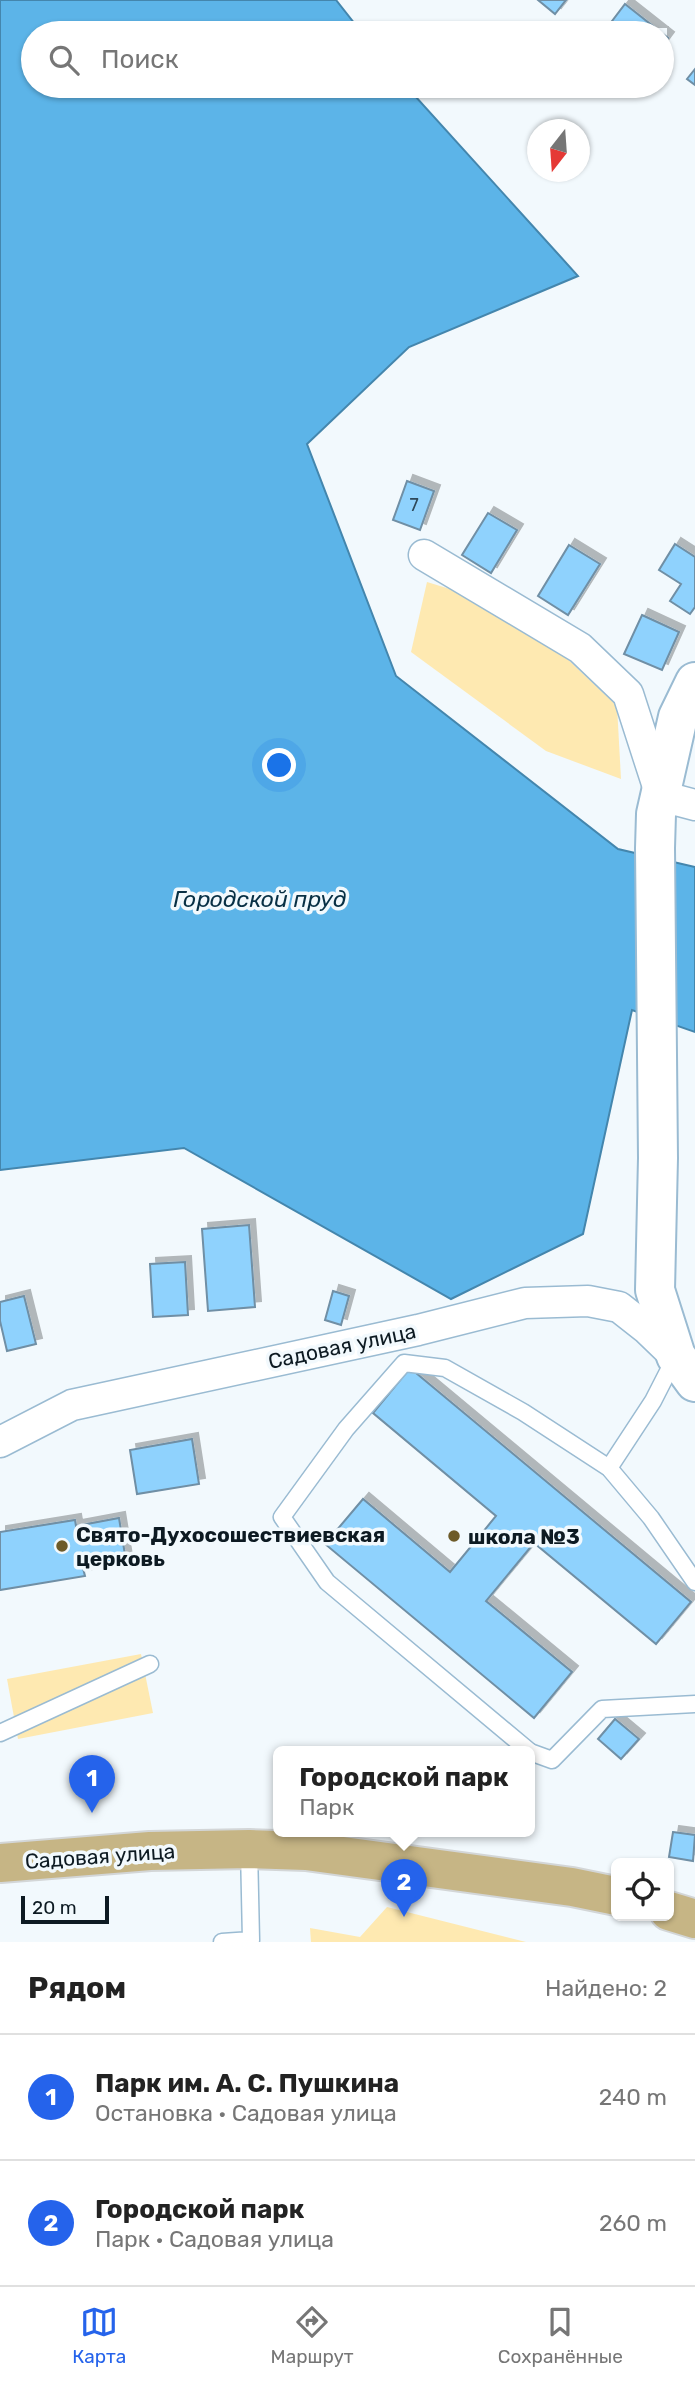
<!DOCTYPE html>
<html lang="ru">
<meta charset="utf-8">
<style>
:root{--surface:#fff;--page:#f2f2f2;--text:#222;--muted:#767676;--line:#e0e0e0;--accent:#2563eb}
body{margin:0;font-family:Rubik,sans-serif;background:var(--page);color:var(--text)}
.controls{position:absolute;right:21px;bottom:21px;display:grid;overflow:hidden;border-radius:10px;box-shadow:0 2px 5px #0004}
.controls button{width:63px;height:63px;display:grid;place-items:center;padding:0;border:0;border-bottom:2px solid var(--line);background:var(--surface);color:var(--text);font:35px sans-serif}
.compass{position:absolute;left:527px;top:119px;width:63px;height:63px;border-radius:50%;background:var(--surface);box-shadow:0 2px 5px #0004;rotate:197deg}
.scale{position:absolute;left:21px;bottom:18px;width:88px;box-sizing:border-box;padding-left:7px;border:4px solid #0d1a22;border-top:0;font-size:19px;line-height:24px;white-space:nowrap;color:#0d1a22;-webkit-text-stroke:5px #f2f9fd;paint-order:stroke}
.you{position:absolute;left:280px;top:766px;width:24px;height:24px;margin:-18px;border:5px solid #fff;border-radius:50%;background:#1a73e8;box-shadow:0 0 0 10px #1a73e833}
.badge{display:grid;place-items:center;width:46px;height:46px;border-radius:50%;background:var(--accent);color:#fff;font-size:23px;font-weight:700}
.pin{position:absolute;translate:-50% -58px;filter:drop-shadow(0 2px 4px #0008)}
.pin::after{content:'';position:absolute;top:37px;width:24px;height:21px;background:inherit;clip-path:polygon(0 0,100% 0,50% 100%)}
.popup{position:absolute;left:273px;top:1746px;width:262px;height:91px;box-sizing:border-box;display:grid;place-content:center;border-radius:10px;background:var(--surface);filter:drop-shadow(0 2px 5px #0005);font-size:23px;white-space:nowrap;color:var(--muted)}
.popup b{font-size:26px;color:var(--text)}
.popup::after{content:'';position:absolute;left:50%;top:100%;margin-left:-14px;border:14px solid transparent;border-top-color:var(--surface)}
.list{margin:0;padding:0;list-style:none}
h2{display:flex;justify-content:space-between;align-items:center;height:91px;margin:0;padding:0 28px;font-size:30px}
h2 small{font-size:23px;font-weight:400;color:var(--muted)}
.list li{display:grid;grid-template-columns:46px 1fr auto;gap:21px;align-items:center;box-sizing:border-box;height:126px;padding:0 28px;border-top:2px solid var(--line)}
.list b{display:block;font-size:26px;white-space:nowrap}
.list p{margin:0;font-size:23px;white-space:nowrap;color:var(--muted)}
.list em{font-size:23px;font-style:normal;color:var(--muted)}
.icon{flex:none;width:38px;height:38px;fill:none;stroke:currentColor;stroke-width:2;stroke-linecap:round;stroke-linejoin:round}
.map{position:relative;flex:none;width:695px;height:1942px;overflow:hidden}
.search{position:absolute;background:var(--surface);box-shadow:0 2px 5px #0004;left:21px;right:21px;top:21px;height:77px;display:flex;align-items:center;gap:18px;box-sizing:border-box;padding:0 24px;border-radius:38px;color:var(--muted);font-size:26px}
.sheet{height:343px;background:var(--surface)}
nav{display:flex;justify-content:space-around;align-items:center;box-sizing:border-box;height:98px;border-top:2px solid var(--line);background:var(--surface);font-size:19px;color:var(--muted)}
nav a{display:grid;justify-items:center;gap:4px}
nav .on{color:var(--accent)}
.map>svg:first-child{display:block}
</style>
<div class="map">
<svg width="695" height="1942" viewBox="0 0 695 1942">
<defs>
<filter id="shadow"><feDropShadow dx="6" dy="-6" stdDeviation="0" flood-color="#0004"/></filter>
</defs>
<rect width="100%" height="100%" fill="#f2f9fd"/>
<g fill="#fee9b1">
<path d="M427,582l36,11 96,58 58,55 4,73 -75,-28 -135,-99z"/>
<path d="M141,1654l12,59 -135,26 -11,-60z"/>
<path d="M387,1907l139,35h-215l-1,-14 50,9z"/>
</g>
<path fill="#5cb4e8" stroke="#4486ad" stroke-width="2" d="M0,0h336l26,33h-329v53h373l172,190 -169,71 -102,97 89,232 222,173 77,18v165l-63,-22 -49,224 -132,65 -267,-151 -184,22z"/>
<g fill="#8fd2fd" stroke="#6f8fa5" stroke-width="2" filter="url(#shadow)">
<path d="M538,0h28l-11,14z"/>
<path d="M625,4l43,34 -6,8v-13h-59z"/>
<path d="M695,69v16l-8,-6z"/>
<path d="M407,481l27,10 -14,39 -27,-10z"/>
<path d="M488,513l29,17 -26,43 -29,-18z"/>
<path d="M675,544l20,13v50l-5,7 -20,-13 11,-17 -22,-14z"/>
<path d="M569,545l31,19 -32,51 -30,-19z"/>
<path d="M642,615l37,17 -17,38 -38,-16z"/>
<path d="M249,1225l6,82 -47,4 -6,-82z"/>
<path d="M185,1262l3,53 -35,2 -3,-53z"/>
<path d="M333,1291l16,5 -8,29 -16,-5z"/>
<path d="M24,1296l12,48 -29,7 -7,-30v-19z"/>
<path d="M410,1368l281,234 -35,42 -122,-101 -48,58 86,71 -38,46 -209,-174 38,-45 87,73 46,-56 -123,-103z"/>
<path d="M192,1439l7,45 -62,10 -7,-44z"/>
<path d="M119,1518l7,43 -43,7 2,8 -85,14v-58l75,-12 1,6z"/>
<path d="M615,1719l24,20 -18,20 -23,-20z"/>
<path d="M673,1832l22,3 -2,26 -24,-4z"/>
</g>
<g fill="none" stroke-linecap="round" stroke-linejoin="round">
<g stroke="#9abbd2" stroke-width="19">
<g id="service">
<path d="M609,1468l44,-67 23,-45"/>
<path d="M0,1733l150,-69"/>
<path d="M529,1751l-202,-169 -45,-65 64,-88 58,-66 41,5 78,44 86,56 42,50 44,64"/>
<path d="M530,1752l22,8 50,-51 93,-5"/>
<path d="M222,1942l29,-2 -2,-91"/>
</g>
</g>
<g stroke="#9abbd2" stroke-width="33">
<g id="minor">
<path d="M424,555l156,93 48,46 33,102 34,9"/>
<path d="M0,1442l72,-37 346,-75 107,-27 63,-2 31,6 28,22 28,27"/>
</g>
</g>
<g stroke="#9abbd2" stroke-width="42">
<path id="tertiary" d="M695,682l-17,35 -22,97 -1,34 3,310 -3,132 21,66 19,26"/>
</g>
<g stroke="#d3d6d7" stroke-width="42">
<g id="primary">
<path d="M0,1863l150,-12 99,-2 57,2 266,36 44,9"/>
<path d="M669,1911l26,8"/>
</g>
</g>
<use href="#service" stroke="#fff" stroke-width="16"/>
<use href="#minor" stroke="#fff" stroke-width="30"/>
<use href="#tertiary" stroke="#fff" stroke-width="38"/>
<use href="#primary" stroke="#c6b585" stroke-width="38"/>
</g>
<g fill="#6d5b29" stroke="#f2f9fd" stroke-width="2.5">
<circle cx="454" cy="1536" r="7"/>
<circle cx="62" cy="1546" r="7"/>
</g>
<g text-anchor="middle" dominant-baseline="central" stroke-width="7" stroke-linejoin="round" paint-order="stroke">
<g font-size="18" fill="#2e4859">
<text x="414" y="505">7</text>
</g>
<g font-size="21" fill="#0d1a22" stroke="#f2f9fd">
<text transform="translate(342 1346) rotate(-12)">Садовая улица</text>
<text transform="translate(100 1856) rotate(-4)">Садовая улица</text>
</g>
<g font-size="21" font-weight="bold" fill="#0d1a22" stroke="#f2f9fd" text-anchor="start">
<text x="76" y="1534">Свято-Духосошествиевская<tspan x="76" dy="24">церковь</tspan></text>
<text x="468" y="1536">школа №3</text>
</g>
<g font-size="23" font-style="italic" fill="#083045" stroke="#f2f9fd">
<text x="260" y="899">Городской пруд</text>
</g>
</g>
</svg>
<div class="controls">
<button><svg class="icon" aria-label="locate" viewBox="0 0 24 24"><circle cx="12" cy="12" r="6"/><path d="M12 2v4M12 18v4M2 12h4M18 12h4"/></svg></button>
</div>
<svg class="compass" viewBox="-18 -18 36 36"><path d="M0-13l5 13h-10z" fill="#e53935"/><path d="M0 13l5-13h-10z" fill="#767676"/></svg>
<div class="scale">20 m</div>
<div class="you"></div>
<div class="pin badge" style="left:92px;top:1813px">1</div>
<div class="pin badge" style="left:404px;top:1917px">2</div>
<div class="popup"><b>Городской парк</b>Парк</div>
<div class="search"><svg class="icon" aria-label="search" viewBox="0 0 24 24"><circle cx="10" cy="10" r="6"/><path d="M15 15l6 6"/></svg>Поиск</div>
</div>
<section class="sheet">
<h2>Рядом<small>Найдено: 2</small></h2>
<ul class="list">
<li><span class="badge">1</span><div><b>Парк им. А. С. Пушкина</b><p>Остановка · Садовая улица</p></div><em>240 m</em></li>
<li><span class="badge">2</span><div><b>Городской парк</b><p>Парк · Садовая улица</p></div><em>260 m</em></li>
</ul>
</section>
<nav>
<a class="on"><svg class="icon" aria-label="map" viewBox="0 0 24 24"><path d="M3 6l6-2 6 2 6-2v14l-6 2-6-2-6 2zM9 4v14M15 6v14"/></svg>Карта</a>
<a><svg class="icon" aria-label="directions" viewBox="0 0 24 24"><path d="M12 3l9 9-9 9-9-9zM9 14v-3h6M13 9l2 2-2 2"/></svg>Маршрут</a>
<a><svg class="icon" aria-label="saved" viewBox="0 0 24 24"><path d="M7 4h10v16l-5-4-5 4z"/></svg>Сохранённые</a>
</nav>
